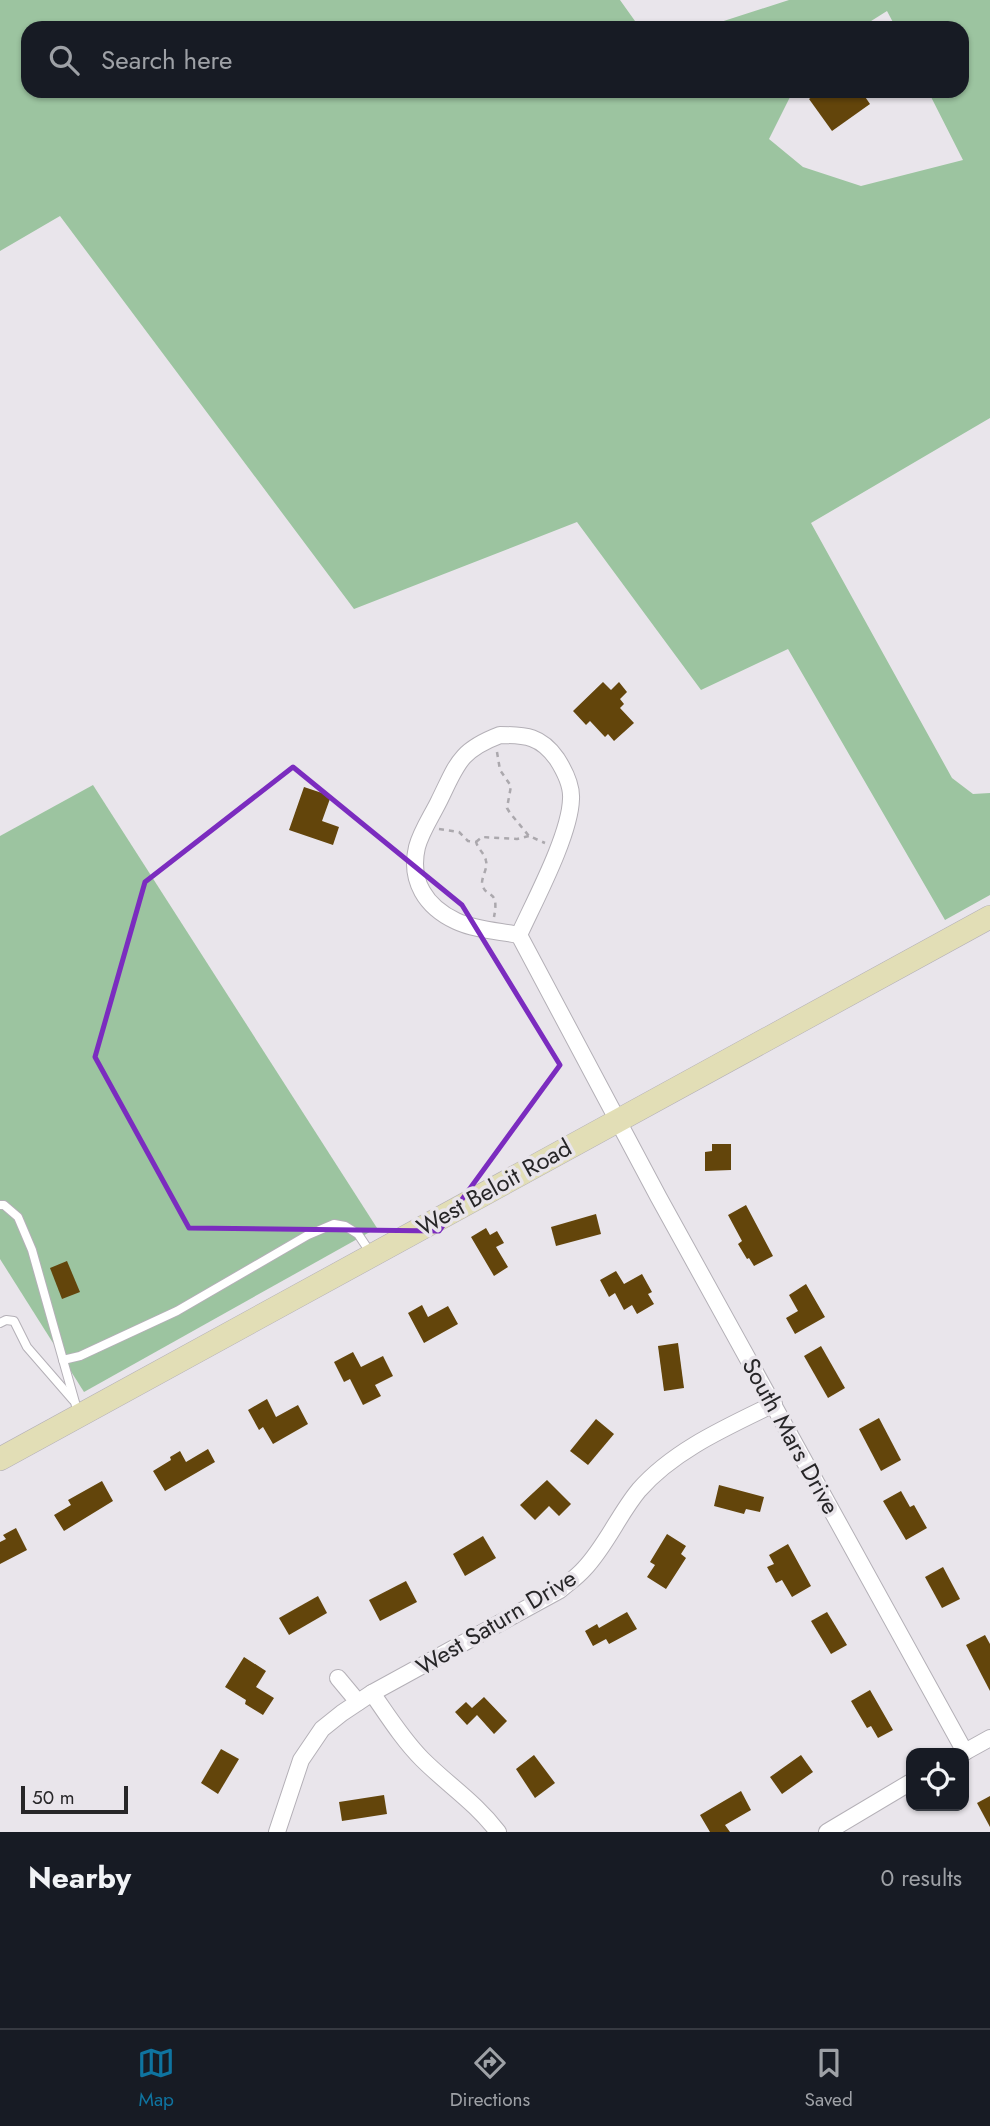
<!DOCTYPE html>
<style>
:root{--surface:#171b24;--page:#20242c;--text:#f1f3f6;--muted:#9ea1a6;--line:#363941;--accent:#0f74a0}
body{margin:0;font-family:Jost,sans-serif;background:var(--page);color:var(--text)}
.controls{position:absolute;right:21px;bottom:21px;display:grid;overflow:hidden;border-radius:14px;box-shadow:0 2px 5px #0004}
.controls button{width:63px;height:63px;display:grid;place-items:center;padding:0;border:0;border-bottom:2px solid var(--line);background:var(--surface);color:var(--text);font:35px sans-serif}
.scale{position:absolute;left:21px;bottom:18px;width:107px;box-sizing:border-box;padding-left:7px;border:4px solid #272628;border-top:0;font-size:19px;line-height:24px;white-space:nowrap;color:#272628;-webkit-text-stroke:5px #e9e5eb;paint-order:stroke}
.list{margin:0;padding:0;list-style:none}
h2{display:flex;justify-content:space-between;align-items:center;height:91px;margin:0;padding:0 28px;font-size:30px}
h2 small{font-size:23px;font-weight:400;color:var(--muted)}
.icon{flex:none;width:38px;height:38px;fill:none;stroke:currentColor;stroke-width:2;stroke-linecap:round;stroke-linejoin:round}
.map{position:relative;flex:none;width:990px;height:1832px;overflow:hidden}
.search{position:absolute;background:var(--surface);box-shadow:0 2px 5px #0004;left:21px;right:21px;top:21px;height:77px;display:flex;align-items:center;gap:18px;box-sizing:border-box;padding:0 24px;border-radius:21px;color:var(--muted);font-size:26px}
.sheet{height:196px;background:var(--surface)}
nav{display:flex;justify-content:space-around;align-items:center;box-sizing:border-box;height:98px;border-top:2px solid var(--line);background:var(--surface);font-size:19px;color:var(--muted)}
nav a{display:grid;justify-items:center;gap:4px}
nav .on{color:var(--accent)}
.map>svg:first-child{display:block}
</style>
<div class="map">
<svg width="990" height="1832" viewBox="0 0 990 1832">
<rect width="100%" height="100%" fill="#e9e5eb"/>
<g fill="#9cc4a0">
<path d="M0,0h620l20,28h-612v63h765l-24,48 34,28 58,19 102,-26 -35,-69h34v-63h-66l-9,-17 -27,17h-158l87,-28h201v418l-179,105 141,255 21,16 17,-1v102l-45,25 -157,-271 -87,41 -124,-168 -223,87 -294,-393 -60,35z"/>
<path d="M93,785l284,443 -293,164 -84,-133v-423z"/>
</g>
<g fill="#63450b">
<path d="M820,91h41l9,13 -38,27 -23,-32z"/>
<path d="M603,682l8,8 8,-8 8,10 -7,7 4,5 -4,4 14,15 -20,18 -6,-7 -3,3 -15,-16 -4,4 -13,-14z"/>
<path d="M304,787l27,9 -9,25 17,6 -6,18 -44,-15z"/>
<path d="M712,1144h19v26l-26,1v-19l7,-1z"/>
<path d="M746,1205l27,51 -19,10 -5,-8 -2,1 -9,-15 4,-3 -14,-26z"/>
<path d="M596,1214l5,20 -45,12 -5,-19z"/>
<path d="M486,1228l4,7 7,-4 7,12 -8,4 12,20 -14,9 -23,-39z"/>
<path d="M67,1261l13,31 -18,7 -12,-31z"/>
<path d="M616,1271l8,13 18,-10 10,18 -4,2 6,10 -17,10 -5,-9 -8,5 -9,-17 -6,4 -9,-17z"/>
<path d="M806,1284l19,33 -30,17 -9,-16 12,-7 -9,-16z"/>
<path d="M422,1305l6,12 20,-11 10,18 -34,19 -16,-30z"/>
<path d="M678,1343l6,45 -20,3 -6,-45z"/>
<path d="M821,1346l24,42 -17,10 -24,-42z"/>
<path d="M353,1352l8,15 22,-11 10,20 -18,9 6,11 -18,9 -13,-26 -6,3 -10,-20z"/>
<path d="M267,1399l9,18 22,-12 10,19 -35,20 -10,-17 -4,3 -11,-20z"/>
<path d="M879,1418l22,42 -20,11 -22,-42z"/>
<path d="M596,1419l18,15 -26,31 -18,-14z"/>
<path d="M208,1449l7,13 -50,29 -12,-20 18,-11 -1,-3 10,-6 6,11z"/>
<path d="M547,1480l24,24 -12,12 -10,-10 -14,14 -15,-15z"/>
<path d="M102,1481l11,20 -49,30 -10,-16 17,-10 -3,-5z"/>
<path d="M719,1485l45,12 -4,15 -14,-3 -2,5 -30,-8z"/>
<path d="M901,1491l9,16 4,-2 13,23 -21,12 -23,-39z"/>
<path d="M16,1528l11,22 -27,14v-22l6,-3 -3,-4z"/>
<path d="M667,1534l19,12 -5,8 5,4 -20,31 -19,-12 8,-12 -5,-3z"/>
<path d="M483,1536l13,22 -31,18 -12,-22z"/>
<path d="M788,1544l23,42 -19,11 -10,-17 -6,3 -9,-16 7,-3 -5,-9z"/>
<path d="M943,1567l17,32 -18,9 -17,-31z"/>
<path d="M406,1581l11,21 -37,19 -11,-21z"/>
<path d="M318,1596l9,17 -38,22 -10,-17z"/>
<path d="M627,1612l10,17 -28,15 -3,-5 -13,7 -8,-15 12,-7 2,4z"/>
<path d="M827,1612l20,33 -16,9 -20,-33z"/>
<path d="M985,1635l5,9v47l-24,-46z"/>
<path d="M244,1657l22,14 -10,16 18,11 -11,17 -18,-11 1,-4 -21,-13z"/>
<path d="M870,1690l23,40 -15,8 -7,-12 -4,2 -16,-27z"/>
<path d="M484,1697l23,24 -13,13 -17,-19 -10,10 -12,-13 11,-10 6,6z"/>
<path d="M221,1749l18,10 -21,35 -17,-11z"/>
<path d="M534,1755l21,28 -20,15 -19,-29z"/>
<path d="M801,1755l12,17 -31,22 -12,-17z"/>
<path d="M741,1791l10,19 -26,15 5,7h-20l-10,-17z"/>
<path d="M384,1795l3,19 -45,7 -3,-19z"/>
<path d="M990,1796v31l-13,-24z"/>
</g>
<g fill="none" stroke-linecap="round" stroke-linejoin="round">
<g stroke="#b4b0b7" stroke-width="10">
<g id="service">
<path d="M0,1205h4l14,12 14,33 46,163"/>
<path d="M0,1323l6,-3 8,1 13,26 46,53"/>
<path d="M63,1360l17,-4 97,-45 131,-76 26,-11 11,2 13,8 12,18"/>
</g>
</g>
<g stroke="#b4b0b7" stroke-width="18">
<g id="minor">
<path d="M500,735c26,0 41,1 57,24 7,11 15,26 14,40 -1,36 -36,101 -52,136 -20,-4 -44,-5 -63,-14 -30,-14 -47,-40 -39,-74 4,-15 14,-30 21,-44 19,-38 20,-52 62,-68z"/>
<path d="M519,935l140,263 306,554"/>
<path d="M338,1678l20,24"/>
<path d="M372,1693c16,23 31,47 50,66 26,26 53,43 76,73"/>
<path d="M963,1753l27,-15"/>
<path d="M277,1832l24,-72 21,-31 20,-16 30,-20 188,-103c8,-7 17,-13 24,-21 22,-23 35,-55 55,-79 35,-40 88,-63 135,-86"/>
<path d="M827,1832l84,-50"/>
</g>
</g>
<g stroke="#b4b0b7" stroke-width="24">
<path id="secondary" d="M0,1459l990,-542"/>
</g>
<g stroke="#aba8ad" stroke-width="2.5" stroke-dasharray="5 5" stroke-linecap="butt">
<path d="M497,752l3,18 11,16 -4,22 3,5 19,23 16,7"/>
<path d="M439,829l20,3 9,9 8,1c2,7 9,12 10,19 2,7 -4,15 -4,22 3,17 18,4 12,34"/>
<path d="M476,842l6,-5 35,2 12,-3"/>
</g>
<use href="#service" stroke="#fff" stroke-width="8"/>
<use href="#minor" stroke="#fff" stroke-width="16"/>
<use href="#secondary" stroke="#e2deb6" stroke-width="23"/>
</g>
<path fill="none" stroke="#7b2cbf" stroke-width="5" stroke-linejoin="round" d="M293,767l169,138 98,160 -121,166 -250,-3 -94,-171 50,-175z"/>
<g text-anchor="middle" dominant-baseline="central" stroke-width="7" stroke-linejoin="round" paint-order="stroke">
<g font-size="24" fill="#272628" stroke="#e9e5eb">
<text transform="translate(494 1187) rotate(-29)">West Beloit Road</text>
<text transform="translate(791 1436) rotate(61)">South Mars Drive</text>
<text transform="translate(496 1622) rotate(-31)">West Saturn Drive</text>
</g>
</g>
</svg>
<div class="controls">
<button><svg class="icon" aria-label="locate" viewBox="0 0 24 24"><circle cx="12" cy="12" r="6"/><path d="M12 2v4M12 18v4M2 12h4M18 12h4"/></svg></button>
</div>
<div class="scale">50 m</div>
<div class="search"><svg class="icon" aria-label="search" viewBox="0 0 24 24"><circle cx="10" cy="10" r="6"/><path d="M15 15l6 6"/></svg>Search here</div>
</div>
<section class="sheet">
<h2>Nearby<small>0 results</small></h2>
<ul class="list">
</ul>
</section>
<nav>
<a class="on"><svg class="icon" aria-label="map" viewBox="0 0 24 24"><path d="M3 6l6-2 6 2 6-2v14l-6 2-6-2-6 2zM9 4v14M15 6v14"/></svg>Map</a>
<a><svg class="icon" aria-label="directions" viewBox="0 0 24 24"><path d="M12 3l9 9-9 9-9-9zM9 14v-3h6M13 9l2 2-2 2"/></svg>Directions</a>
<a><svg class="icon" aria-label="saved" viewBox="0 0 24 24"><path d="M7 4h10v16l-5-4-5 4z"/></svg>Saved</a>
</nav>
